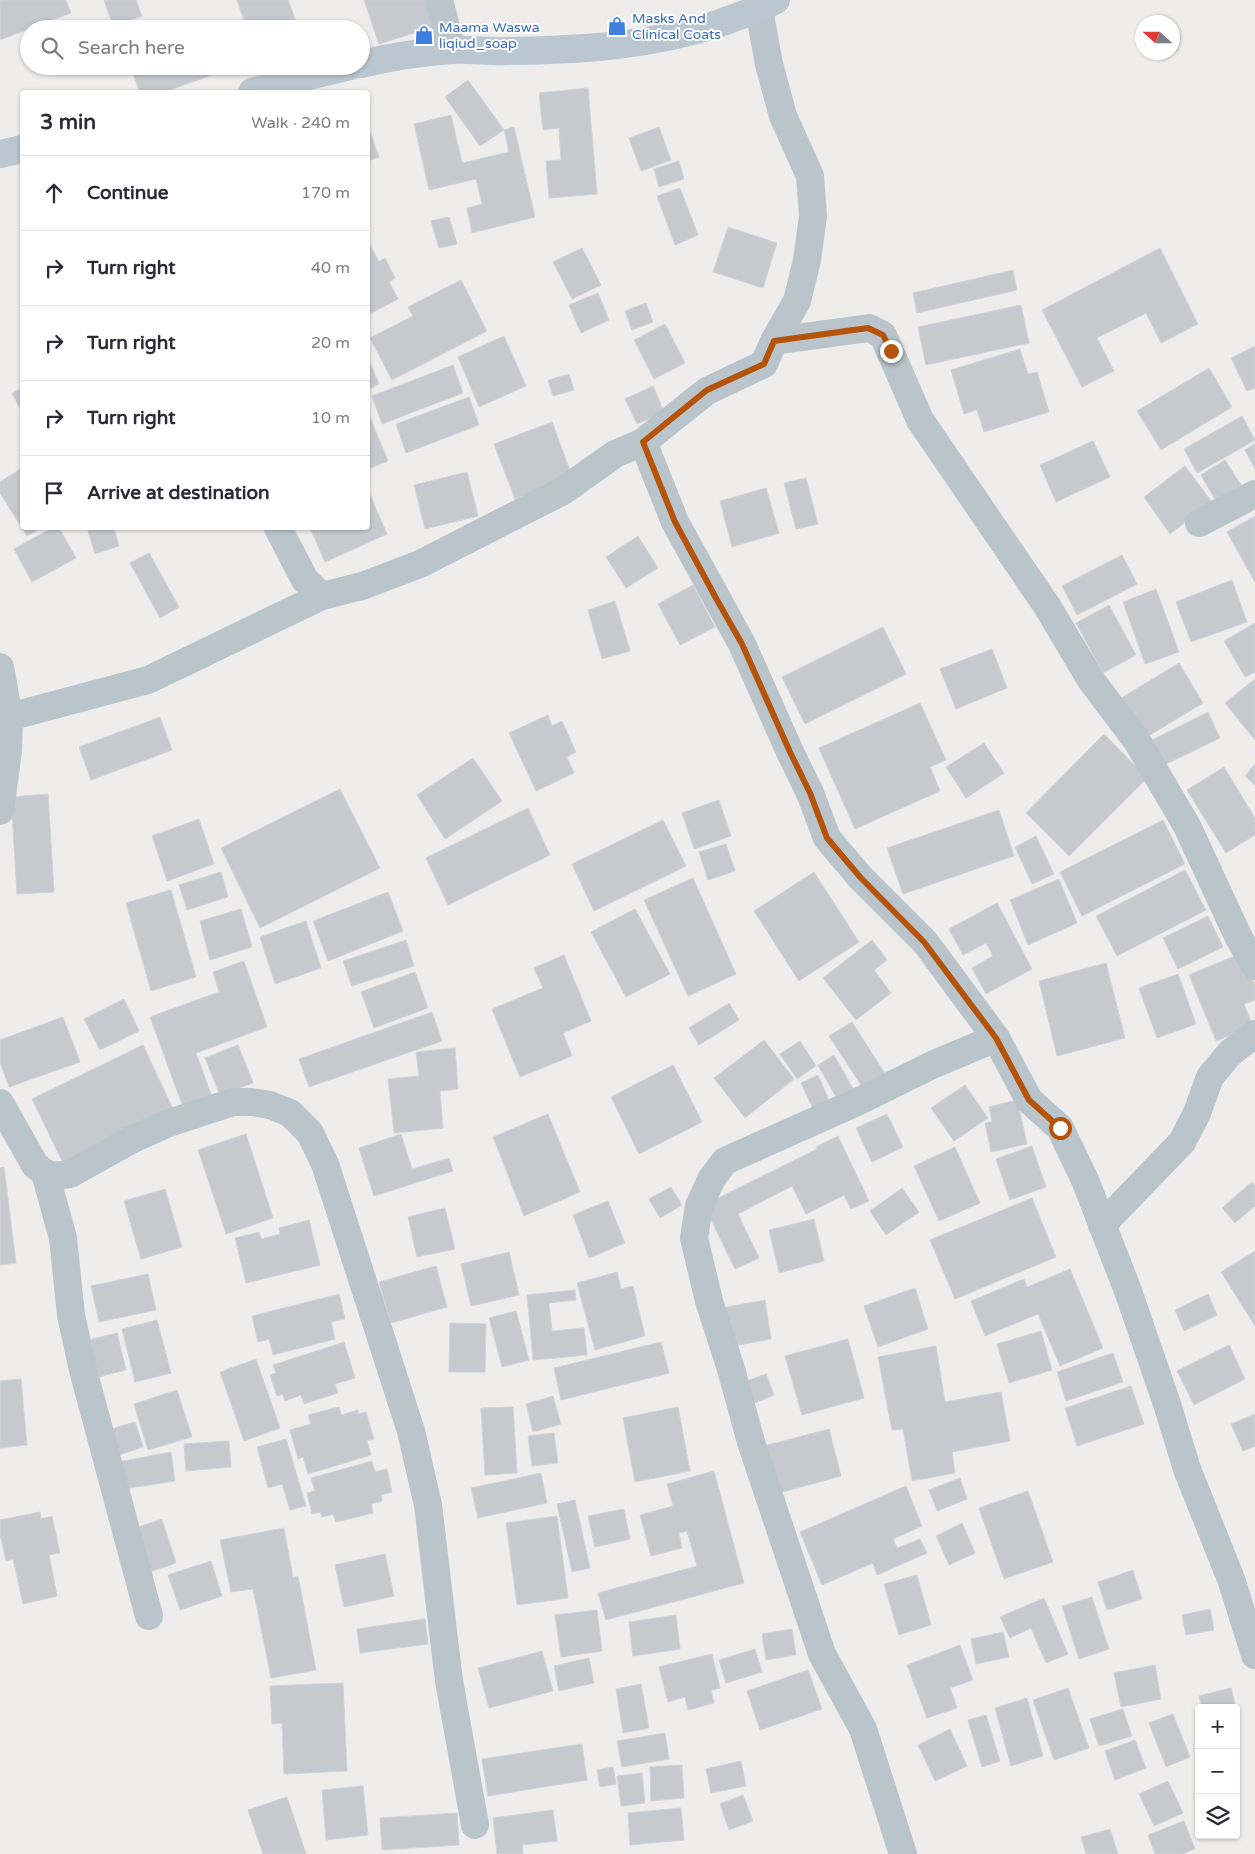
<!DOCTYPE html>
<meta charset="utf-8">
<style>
:root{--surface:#fff;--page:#f7f7f7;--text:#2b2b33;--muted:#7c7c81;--line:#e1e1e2}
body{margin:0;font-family:"Varela Round",sans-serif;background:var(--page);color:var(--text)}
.controls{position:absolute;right:15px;bottom:15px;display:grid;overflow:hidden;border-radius:5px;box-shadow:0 1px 4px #0004}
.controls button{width:45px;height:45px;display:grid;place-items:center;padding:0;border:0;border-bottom:1px solid var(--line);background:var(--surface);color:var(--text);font:25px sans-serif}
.compass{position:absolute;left:1135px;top:15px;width:45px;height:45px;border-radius:50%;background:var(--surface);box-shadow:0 1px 4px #0004;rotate:291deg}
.stop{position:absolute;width:15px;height:15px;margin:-11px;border:4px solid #b45309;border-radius:50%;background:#fff}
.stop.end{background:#b45309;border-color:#fff;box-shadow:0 1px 5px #0008}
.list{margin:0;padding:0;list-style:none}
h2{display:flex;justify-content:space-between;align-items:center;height:65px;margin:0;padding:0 20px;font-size:21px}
h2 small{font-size:16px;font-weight:400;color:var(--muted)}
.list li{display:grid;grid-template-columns:32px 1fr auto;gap:15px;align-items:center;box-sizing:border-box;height:75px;padding:0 20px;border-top:1px solid var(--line)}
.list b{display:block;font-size:19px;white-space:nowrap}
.list em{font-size:16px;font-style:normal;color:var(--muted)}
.icon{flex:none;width:28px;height:28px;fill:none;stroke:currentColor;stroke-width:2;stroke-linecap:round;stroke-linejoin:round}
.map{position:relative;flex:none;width:1255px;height:1854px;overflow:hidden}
.search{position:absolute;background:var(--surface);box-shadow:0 1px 4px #0004;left:20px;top:20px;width:350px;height:55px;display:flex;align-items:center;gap:12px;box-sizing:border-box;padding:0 18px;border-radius:28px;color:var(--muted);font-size:19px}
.panel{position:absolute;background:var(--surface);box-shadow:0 1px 4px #0004;left:20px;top:90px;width:350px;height:440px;border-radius:5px}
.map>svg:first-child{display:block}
</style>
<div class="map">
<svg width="1255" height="1854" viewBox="0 0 1255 1854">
<rect width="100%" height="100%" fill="#efecec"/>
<g fill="#c6cacf" stroke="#d0d3d8">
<path d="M0,0h66l5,13 -71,27z"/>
<path d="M104,0h32l6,16 -29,10z"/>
<path d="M237,0h51l11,29h-52z"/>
<path d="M364,0h61l8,27 -54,17z"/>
<path d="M130,66h82l3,8 -51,18h-24z"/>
<path d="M468,80l36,50 -24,16 -35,-49z"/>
<path d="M588,88l9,106 -48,4 -3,-37 15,-1 -2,-32 -16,2 -4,-37z"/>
<path d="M451,115l11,48 47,-11 -5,-22 10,-3 21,90 -63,16 -5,-25 15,-4 -6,-25 -47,11 -15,-66z"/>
<path d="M368,127l11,30 -11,4z"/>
<path d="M659,127l12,33 -30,11 -12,-33z"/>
<path d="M679,161l5,18 -25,8 -5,-18z"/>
<path d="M680,188l18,47 -23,10 -18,-49z"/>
<path d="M449,217l8,27 -18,4 -8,-27z"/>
<path d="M728,227l49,16 -14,45 -50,-16z"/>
<path d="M368,241l11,21 6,-4 10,20 -6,4 9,17 -30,16z"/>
<path d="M582,248l19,37 -29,14 -19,-37z"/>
<path d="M1160,248l38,76 -37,19 -15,-30 -49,25 17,33 -32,16 -40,-77z"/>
<path d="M1013,270l4,20 -100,23 -4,-20z"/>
<path d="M461,280l26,51 -95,49 -22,-42 43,-22 -5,-9z"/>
<path d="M598,293l11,27 -28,13 -12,-28z"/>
<path d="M646,303l7,19 -21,8 -7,-19z"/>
<path d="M1021,305l8,38 -103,22 -8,-38z"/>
<path d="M665,324l20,39 -31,16 -20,-39z"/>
<path d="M504,336l22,50 -47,21 -21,-50z"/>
<path d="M1255,346v42l-8,3 -16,-33z"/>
<path d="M1020,349l8,25 9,-2 12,40 -65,20 -7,-22 -13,4 -13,-44z"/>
<path d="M368,358l11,26 -11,6z"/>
<path d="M453,365l10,28 -81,31 -10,-28z"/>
<path d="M1209,368l23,39 -71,43 -24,-39z"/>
<path d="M569,374l5,16 -21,6 -5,-16z"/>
<path d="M653,386l11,26 -27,12 -12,-25z"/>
<path d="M22,388v24l-10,-19z"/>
<path d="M469,397l10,28 -73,28 -10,-29z"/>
<path d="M369,415l19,46 -20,8v-53z"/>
<path d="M1242,416l13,24 -58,33 -13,-24z"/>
<path d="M552,422l20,54 -57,23 -21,-55z"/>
<path d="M1093,441l17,36 -54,25 -16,-37z"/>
<path d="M1255,444v25l-10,-19z"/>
<path d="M1225,460l16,25 -25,16 -15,-26z"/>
<path d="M1185,466l27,36 -42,32 -26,-37z"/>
<path d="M22,468v60h20l-15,8 -27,-43v-11z"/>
<path d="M467,472l11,44 -53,13 -11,-44z"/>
<path d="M806,478l12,46 -22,5 -12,-46z"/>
<path d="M766,488l13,45 -47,14 -12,-46z"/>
<path d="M370,495l17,39 -62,28 -15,-34h58v-32z"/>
<path d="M1255,516v66l-28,-50z"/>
<path d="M52,528h7l17,30 -44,24 -18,-33z"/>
<path d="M87,528h27l5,18 -24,8z"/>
<path d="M638,536l20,32 -32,20 -20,-31z"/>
<path d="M149,553l30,54 -19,11 -30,-55z"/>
<path d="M1122,555l15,29 -60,31 -15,-29z"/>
<path d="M1232,580l15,42 -56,20 -15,-40z"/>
<path d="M693,585l22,42 -35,18 -22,-41z"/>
<path d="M1156,589l23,63 -34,12 -22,-62z"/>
<path d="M615,601l15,50 -28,8 -14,-49z"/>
<path d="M1109,605l27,50 -33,18 -27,-50z"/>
<path d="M1255,623v49l-10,5 -21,-36z"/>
<path d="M883,627l23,47 -101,50 -23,-47z"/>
<path d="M992,649l15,39 -51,21 -16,-40z"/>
<path d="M1179,663l24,40 -61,37 -24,-40z"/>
<path d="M1255,679v61l-30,-37z"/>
<path d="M920,703l26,57 -16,7 10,24 -85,38 -36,-81z"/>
<path d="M1208,712l12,26 -58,28 -12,-25z"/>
<path d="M548,715l4,11 10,-5 14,31 -9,5 7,16 -38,18 -27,-58z"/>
<path d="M160,717l12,33 -81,30 -12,-33z"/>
<path d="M1104,734l43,44 -78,78 -43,-43z"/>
<path d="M984,743l20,30 -38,25 -20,-31z"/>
<path d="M473,758l29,43 -57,38 -28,-44z"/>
<path d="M1255,764v21l-10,-9z"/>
<path d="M1224,767l31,51v17l-29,18 -39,-63z"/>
<path d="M340,789l40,79 -120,60 -39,-80z"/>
<path d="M48,794l6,98 -37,2 -6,-97z"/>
<path d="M719,800l12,36 -37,13 -12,-36z"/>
<path d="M528,808l22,47 -102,50 -22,-47z"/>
<path d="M999,810l15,46 -111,38 -16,-46z"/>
<path d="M199,819l15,45 -47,17 -15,-45z"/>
<path d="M663,820l23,46 -92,45 -22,-47z"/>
<path d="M1163,820l22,44 -103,52 -22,-44z"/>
<path d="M1036,836l18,38 -22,10 -17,-37z"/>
<path d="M726,844l9,27 -27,9 -9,-28z"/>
<path d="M1185,870l21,40 -89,46 -21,-40z"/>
<path d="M221,872l7,25 -41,13 -8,-25z"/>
<path d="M814,872l45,70 -60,39 -45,-70z"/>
<path d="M693,878l43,96 -48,22 -44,-96z"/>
<path d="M1059,879l18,44 -49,22 -18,-45z"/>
<path d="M171,890l25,87 -45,14 -25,-88z"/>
<path d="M388,892l15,39 -75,30 -15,-40z"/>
<path d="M997,903l35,66 -46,25 -14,-26 21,-12 -7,-13 -23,12 -14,-26z"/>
<path d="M241,909l11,38 -42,13 -10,-39z"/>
<path d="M635,909l35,65 -44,23 -35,-65z"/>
<path d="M1208,916l15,31 -45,22 -15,-31z"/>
<path d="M306,921l15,47 -46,16 -15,-47z"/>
<path d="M406,940l8,26 -62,20 -9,-25z"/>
<path d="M872,940l15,20 -13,10 17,23 -35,27 -33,-42z"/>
<path d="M1242,953l13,32v15l-11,4 9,22 -37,15 -27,-66z"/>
<path d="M564,955l27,66 -28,12 9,23 -52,21 -28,-68 51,-21 -9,-20z"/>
<path d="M244,961l23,66 -71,26 16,44 -29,10 -33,-90 69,-25 -6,-20z"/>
<path d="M1106,963l19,75 -68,18 -18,-75z"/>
<path d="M415,972l13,36 -54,20 -13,-36z"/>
<path d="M1178,974l18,50 -39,14 -18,-50z"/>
<path d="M124,999l15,32 -39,19 -16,-31z"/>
<path d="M729,1003l10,17 -40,25 -10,-17z"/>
<path d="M432,1012l10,29 -133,46 -10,-28z"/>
<path d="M63,1017l17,45 -71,25 -9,-25v-22z"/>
<path d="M852,1022l37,58 -22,14 -38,-58z"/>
<path d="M764,1040l30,39 -49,39 -31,-40z"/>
<path d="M800,1041l16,25 -19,13 -17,-25z"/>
<path d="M143,1045l32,68 -110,54 -33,-68z"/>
<path d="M238,1045l15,38 -33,12 -15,-37z"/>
<path d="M455,1048l3,41 -18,2 3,37 -49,5 -6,-54 31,-3 -3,-24z"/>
<path d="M834,1055l22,39 -16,10 -22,-39z"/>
<path d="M673,1065l29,57 -63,32 -28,-57z"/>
<path d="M818,1075l13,30 -16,8 -14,-30z"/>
<path d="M965,1085l23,33 -34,23 -23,-33z"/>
<path d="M1017,1100l10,44 -36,8 -6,-29 7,-1 -3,-15z"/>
<path d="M548,1114l32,78 -56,24 -31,-79z"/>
<path d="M887,1114l16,33 -31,15 -16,-34z"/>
<path d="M246,1134l27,84 -47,16 -28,-84z"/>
<path d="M401,1134l11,35 37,-11 4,13 -79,25 -15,-48z"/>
<path d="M838,1136l31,65 -18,8 -7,-14 -38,19 -14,-28 -54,28 21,44 -24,11 -31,-64 113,-56 -1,-2z"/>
<path d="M1032,1146l14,41 -36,13 -14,-41z"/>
<path d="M955,1147l25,56 -41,18 -25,-55z"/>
<path d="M4,1167l12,96 -16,2v-97z"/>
<path d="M1252,1182l3,4v20l-20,17 -13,-15z"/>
<path d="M671,1187l11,18 -22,13 -11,-19z"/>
<path d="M902,1188l17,24 -33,23 -16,-24z"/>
<path d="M165,1189l17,58 -41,12 -17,-58z"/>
<path d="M1032,1198l24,59 -101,42 -25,-59z"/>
<path d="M608,1201l17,42 -36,15 -16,-43z"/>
<path d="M445,1208l10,41 -38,8 -9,-40z"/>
<path d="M814,1219l10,42 -45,12 -10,-43z"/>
<path d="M309,1220l11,45 -74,18 -11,-45 24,-6 2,7 19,-5 -1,-6z"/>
<path d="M1255,1251v75l-34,-54z"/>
<path d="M509,1252l10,43 -48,11 -10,-42z"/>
<path d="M436,1266l11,41 -56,16 -12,-41z"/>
<path d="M1070,1269l33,79 -43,18 -22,-52 -53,22 -14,-35 53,-22 3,8z"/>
<path d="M617,1272l4,17 12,-3 12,50 -50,14 -18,-67z"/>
<path d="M148,1274l8,36 -57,12 -8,-36z"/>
<path d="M915,1288l13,41 -50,18 -14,-41z"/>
<path d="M575,1290l1,10 -27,3 3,28 32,-3 3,27 -54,5 -6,-65z"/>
<path d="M339,1294l6,25 -14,3 4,17 -62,16 -4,-16 -11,3 -6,-26z"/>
<path d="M1208,1294l9,21 -33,16 -9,-21z"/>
<path d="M765,1300l6,39 -43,8 -6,-39z"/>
<path d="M516,1311l13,49 -27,7 -13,-49z"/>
<path d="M157,1320l14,53 -36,9 -13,-53z"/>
<path d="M450,1323l36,1 -1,48h-36z"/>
<path d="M1041,1331l11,39 -43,13 -12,-39z"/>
<path d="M117,1333l9,37 -28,7 -9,-37z"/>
<path d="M848,1339l16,59 -62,17 -17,-59z"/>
<path d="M344,1342l11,36 -20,6 3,9 -34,11 -3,-9 -16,6 -2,-7 -6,2 -7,-21 6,-2 -3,-8z"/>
<path d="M661,1342l8,31 -108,27 -7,-32z"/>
<path d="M1229,1345l16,34 -51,26 -17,-34z"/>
<path d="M936,1346l9,56 56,-10 9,49 -58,11 3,21 -43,8 -9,-52 -11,1 -14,-73z"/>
<path d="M1113,1353l10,29 -57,19 -9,-29z"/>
<path d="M256,1359l24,69 -36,13 -24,-69z"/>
<path d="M766,1374l8,21 -24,10 -7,-23z"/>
<path d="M21,1379l6,66 -27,3v-67z"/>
<path d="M1131,1386l13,38 -67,22 -12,-38z"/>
<path d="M177,1390l15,47 -44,13 -14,-46z"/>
<path d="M553,1396l8,28 -28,8 -7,-28z"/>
<path d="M339,1407l2,8 17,-5v4l8,-2 8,27 -7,2 4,14 -63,19 -5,-17 -5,2 -8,-29 21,-6 -3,-9z"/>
<path d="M513,1407l4,66 -32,2 -4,-67z"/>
<path d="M678,1407l12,64 -55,11 -12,-64z"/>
<path d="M1255,1414v32l-12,5 -12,-27z"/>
<path d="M135,1422l8,25 -24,8 -8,-26z"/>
<path d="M829,1429l12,47 -69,19 -12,-48z"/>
<path d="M554,1433l4,30 -26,3 -4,-30z"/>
<path d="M286,1439l20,67 -16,4 -8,-26 -14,4 -11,-41z"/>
<path d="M229,1441l2,26 -45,4 -2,-27z"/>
<path d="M171,1452l4,29 -52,8 -5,-27z"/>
<path d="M372,1461l3,11 12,-3 5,23 -11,3 1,6 -11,3 2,9 -37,9 -3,-8 -11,3 -2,-5 -8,2 -5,-21 8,-2 -4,-13z"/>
<path d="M714,1471l30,112 -138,37 -8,-27 99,-27 -10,-35 -8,2 3,15 -31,8 -11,-41 33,-9 -6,-22z"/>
<path d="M541,1473l6,30 -69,15 -7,-30z"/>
<path d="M960,1478l7,21 -30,12 -8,-21z"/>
<path d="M906,1486l16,40 -29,13 4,9 23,-9 7,14 -50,22 -4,-12 -51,22 -22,-53z"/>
<path d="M1028,1491l25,71 -49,17 -25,-71z"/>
<path d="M575,1500l15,68 -18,4 -15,-68z"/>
<path d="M624,1509l6,30 -35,8 -7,-31z"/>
<path d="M40,1512l1,7 11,-3 8,37 -11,2 8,41 -34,8 -10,-45 -7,2 -6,-27v-14z"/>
<path d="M557,1516l11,82 -51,7 -11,-82z"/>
<path d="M162,1519l14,44 -26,9 -14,-44z"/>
<path d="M962,1523l13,30 -26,12 -13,-29z"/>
<path d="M284,1528l9,50 5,-2 18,94 -45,8 -18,-89 -22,3 -11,-52z"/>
<path d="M385,1554l9,42 -50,11 -9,-42z"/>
<path d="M211,1561l11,35 -42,14 -12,-35z"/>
<path d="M1133,1570l9,29 -35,11 -9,-28z"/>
<path d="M917,1575l14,50 -32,10 -15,-51z"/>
<path d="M1092,1597l17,52 -30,10 -17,-53z"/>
<path d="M1044,1598l24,56 -22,9 -15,-35 -21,10 -10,-21z"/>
<path d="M1210,1609l4,21 -28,5 -4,-20z"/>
<path d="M597,1610l5,41 -41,6 -6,-42z"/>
<path d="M676,1615l4,34 -47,7 -4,-34z"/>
<path d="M425,1619l3,25 -68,9 -3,-24z"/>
<path d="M792,1629l4,26 -30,5 -4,-26z"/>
<path d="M1003,1632l6,25 -33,7 -5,-25z"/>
<path d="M960,1645l13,35 -23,8 7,20 -30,10 -20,-53z"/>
<path d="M755,1649l7,23 -36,11 -7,-23z"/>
<path d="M542,1651l11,40 -64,17 -11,-40z"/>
<path d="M712,1654l8,34 -9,2 3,13 -26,7 -3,-13 -17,5 -9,-35z"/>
<path d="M589,1658l5,25 -35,8 -5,-25z"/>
<path d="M1155,1665l6,34 -40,8 -7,-34z"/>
<path d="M808,1670l14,39 -62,21 -13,-39z"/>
<path d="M343,1683l4,88 -63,3 -2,-51 -10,1 -2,-38z"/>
<path d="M641,1684l8,44 -26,5 -7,-44z"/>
<path d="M1068,1688l21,60 -35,12 -21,-60z"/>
<path d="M1231,1688l5,20h-34l-3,-12z"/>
<path d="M1027,1698l16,58 -32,10 -16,-58z"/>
<path d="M1123,1709l9,27 -33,10 -9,-27z"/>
<path d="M1173,1714l17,43 -24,10 -17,-44z"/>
<path d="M986,1715l14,46 -18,6 -14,-47z"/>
<path d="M950,1729l17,37 -32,15 -17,-36z"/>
<path d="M665,1733l4,26 -47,8 -5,-26z"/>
<path d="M1135,1740l11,28 -31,12 -10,-29z"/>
<path d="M582,1744l5,36 -99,16 -6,-37z"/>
<path d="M741,1761l5,25 -35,7 -5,-24z"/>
<path d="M682,1765l2,33 -33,3 -1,-34z"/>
<path d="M613,1767l3,17 -16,3 -3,-17z"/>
<path d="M642,1773l3,30 -24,3 -4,-30z"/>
<path d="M1168,1781l15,32 -29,13 -15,-32z"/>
<path d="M363,1786l5,49 -42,5 -4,-50z"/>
<path d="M743,1795l10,26 -24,9 -9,-26z"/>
<path d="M287,1797l19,57h-43l-15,-44z"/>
<path d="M681,1808l3,32 -54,5 -2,-32z"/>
<path d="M553,1810l4,31 -35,4 1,9h-26l-4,-36z"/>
<path d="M457,1813l2,32 -77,5 -2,-32z"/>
<path d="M1184,1821l11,28 -13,5h-27l-7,-19z"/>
<path d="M1110,1829l8,25h-32l-5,-17z"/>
</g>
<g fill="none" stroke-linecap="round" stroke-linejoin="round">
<g stroke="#bac5cb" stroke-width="28">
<path d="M439,0l13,50"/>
<path d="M759,10l10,54 14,52 27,60 3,40 -6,44 -10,41 -23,40 -10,23 -57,27 -64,51 32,80 67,122 48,108 20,41 17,45 33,39 65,65 71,96 33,62 31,28 25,52 43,111 39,113 20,65 44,110 24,76"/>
<path d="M774,341l95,-13 14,7 37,85 127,186 44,74 46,61 50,85 51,110 17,30"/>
<path d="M1199,523l56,-29"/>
<path d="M278,528l27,52 17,16 40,-10 58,-22 143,-73 52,-37 28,-12"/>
<path d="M0,667l9,50 -1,33 -8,61"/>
<path d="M9,717l139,-37 174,-84"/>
<path d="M0,1103l35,62 10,8 8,3 17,-2 61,-34 35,-16 67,-22h19l18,3 20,8 20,20 15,31 86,267 17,74 21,176 26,144"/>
<path d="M45,1173l18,65 8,77 12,55 66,246"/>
<path d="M1102,1225l80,-83 15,-29 13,-36 20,-24 25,-19"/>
<path d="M903,1854l-40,-125 -41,-75 -71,-212 -20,-73 -22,-68 -15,-63 5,-32 13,-28 13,-17 132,-59 75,-37 64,-27"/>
</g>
<g stroke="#bac6d0" stroke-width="28">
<path d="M361,64c30,-7 60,-12 90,-14 19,-1 38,2 57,1 72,-1 143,-5 212,-28 20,-7 38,-13 56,-23"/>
<path d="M252,92l57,-16 42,-10"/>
<path d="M0,154l22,-5"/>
</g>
</g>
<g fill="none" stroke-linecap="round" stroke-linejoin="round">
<path stroke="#b45309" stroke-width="6" d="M891,351l-8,-16 -15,-7 -94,13 -10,23 -57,26 -64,52 32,80 42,78 25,44 48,108 20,41 17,45 33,39 64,65 72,96 33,62 31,28"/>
</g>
<defs>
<g id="shop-bare" transform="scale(1.5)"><path d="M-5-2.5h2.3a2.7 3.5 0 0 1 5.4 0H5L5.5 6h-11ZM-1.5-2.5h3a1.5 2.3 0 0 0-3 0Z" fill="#3f7fe0" stroke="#fff" stroke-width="2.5" paint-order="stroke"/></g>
</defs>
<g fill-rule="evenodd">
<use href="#shop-bare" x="617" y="26"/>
<use href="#shop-bare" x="424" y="35"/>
</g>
<g text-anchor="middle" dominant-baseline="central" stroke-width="4" stroke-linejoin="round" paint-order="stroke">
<g font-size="14" fill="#366cbe" stroke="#fff" text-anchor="start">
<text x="632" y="18">Masks And<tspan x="632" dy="16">Clinical Coats</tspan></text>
<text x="439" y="27">Maama Waswa<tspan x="439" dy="16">liqiud_soap</tspan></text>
</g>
</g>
</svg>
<div class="controls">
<button>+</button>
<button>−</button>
<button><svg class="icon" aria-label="layers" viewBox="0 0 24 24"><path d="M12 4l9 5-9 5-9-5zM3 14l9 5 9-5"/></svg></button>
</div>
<svg class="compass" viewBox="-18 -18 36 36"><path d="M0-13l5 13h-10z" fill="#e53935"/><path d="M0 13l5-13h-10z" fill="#7c7c81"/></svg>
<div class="stop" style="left:1060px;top:1128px"></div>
<div class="stop end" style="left:891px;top:351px"></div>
<div class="search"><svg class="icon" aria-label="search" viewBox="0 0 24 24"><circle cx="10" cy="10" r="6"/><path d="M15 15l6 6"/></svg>Search here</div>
<section class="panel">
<h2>3 min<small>Walk · 240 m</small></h2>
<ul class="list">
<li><svg class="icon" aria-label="ahead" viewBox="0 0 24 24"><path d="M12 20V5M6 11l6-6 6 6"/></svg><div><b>Continue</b></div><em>170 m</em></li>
<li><svg class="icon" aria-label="right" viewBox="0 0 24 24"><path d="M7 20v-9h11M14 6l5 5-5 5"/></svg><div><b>Turn right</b></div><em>40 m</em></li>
<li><svg class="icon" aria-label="right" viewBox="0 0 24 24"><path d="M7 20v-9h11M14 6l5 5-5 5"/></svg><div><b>Turn right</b></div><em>20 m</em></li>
<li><svg class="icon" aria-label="right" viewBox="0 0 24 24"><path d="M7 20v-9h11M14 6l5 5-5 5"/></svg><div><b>Turn right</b></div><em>10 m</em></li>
<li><svg class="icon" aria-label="arrive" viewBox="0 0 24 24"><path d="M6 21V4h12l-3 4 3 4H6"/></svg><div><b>Arrive at destination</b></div></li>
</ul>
</section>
</div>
